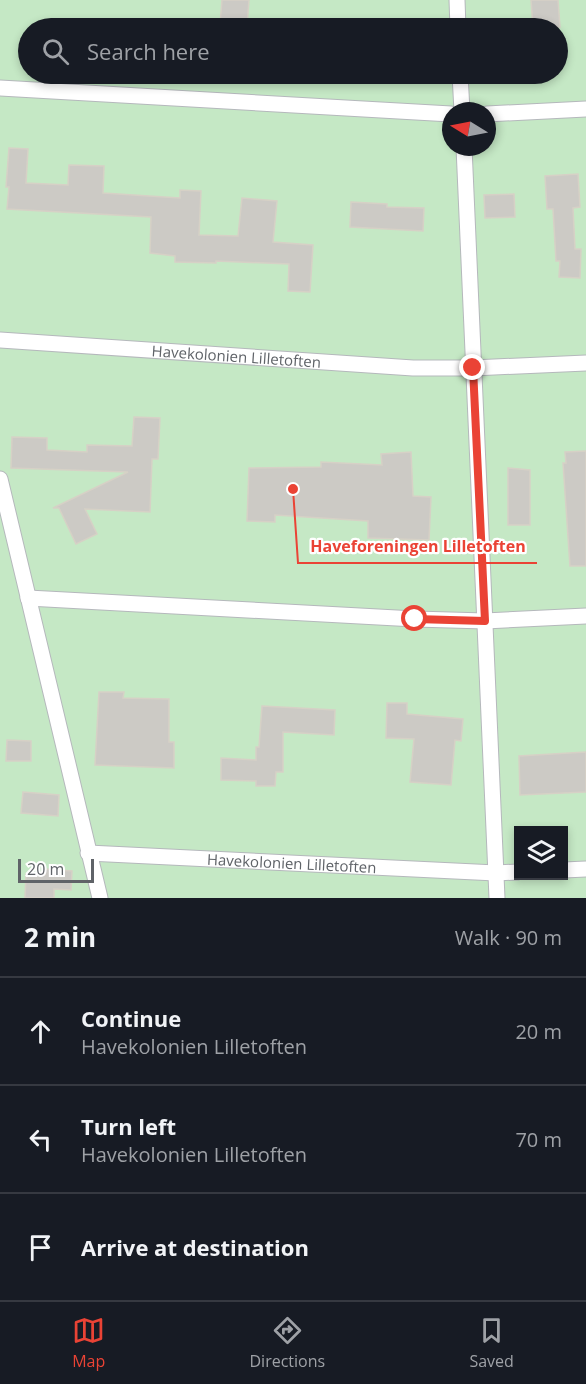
<!DOCTYPE html>
<meta charset="utf-8">
<style>
:root{--surface:#171b24;--page:#20242c;--text:#f1f3f6;--muted:#9ea1a6;--line:#363941;--accent:#ea4335}
body{margin:0;font-family:"Open Sans",sans-serif;background:var(--page);color:var(--text)}
.controls{position:absolute;right:18px;bottom:18px;display:grid;overflow:hidden;border-radius:0px;box-shadow:0 3px 9px #0003}
.controls button{width:54px;height:54px;display:grid;place-items:center;padding:0;border:0;border-bottom:2px solid var(--line);background:var(--surface);color:var(--text);font:30px sans-serif}
.compass{position:absolute;left:442px;top:102px;width:54px;height:54px;border-radius:50%;background:var(--surface);box-shadow:0 3px 9px #0003;rotate:280deg}
.scale{position:absolute;left:18px;bottom:15px;width:76px;box-sizing:border-box;padding-left:6px;border:3px solid #5f6368;border-top:0;font-size:16px;line-height:21px;white-space:nowrap;color:#5f6368;-webkit-text-stroke:4px #fff;paint-order:stroke}
.stop{position:absolute;width:18px;height:18px;margin:-14px;border:4px solid #ea4335;border-radius:50%;background:#fff}
.stop.end{background:#ea4335;border-color:#fff;box-shadow:0 2px 6px #0008}
.list{margin:0;padding:0;list-style:none}
h2{display:flex;justify-content:space-between;align-items:center;height:78px;margin:0;padding:0 24px;font-size:26px}
h2 small{font-size:20px;font-weight:400;color:var(--muted)}
.list li{display:grid;grid-template-columns:39px 1fr auto;gap:18px;align-items:center;box-sizing:border-box;height:108px;padding:0 24px;border-top:2px solid var(--line)}
.list b{display:block;font-size:22px;white-space:nowrap}
.list p{margin:0;font-size:20px;white-space:nowrap;color:var(--muted)}
.list em{font-size:20px;font-style:normal;color:var(--muted)}
.icon{flex:none;width:33px;height:33px;fill:none;stroke:currentColor;stroke-width:2;stroke-linecap:round;stroke-linejoin:round}
.map{position:relative;flex:none;width:586px;height:898px;overflow:hidden}
.search{position:absolute;background:var(--surface);box-shadow:0 3px 9px #0003;left:18px;right:18px;top:18px;height:66px;display:flex;align-items:center;gap:15px;box-sizing:border-box;padding:0 21px;border-radius:33px;color:var(--muted);font-size:22px}
.sheet{height:402px;background:var(--surface)}
nav{display:flex;justify-content:space-around;align-items:center;box-sizing:border-box;height:84px;border-top:2px solid var(--line);background:var(--surface);font-size:16px;color:var(--muted)}
nav a{display:grid;justify-items:center;gap:3px}
nav .on{color:var(--accent)}
.map>svg:first-child{display:block}
</style>
<div class="map">
<svg width="586" height="898" viewBox="0 0 586 898">
<rect width="100%" height="100%" fill="#f1efe8"/>
<path fill="#c5e8c5" fill-rule="evenodd" d="M0,0h586v898h-586zM28,28h530v46h-530zM451,111h36v36h-36zM518,830h46v46h-46z"/>
<g fill="#cccac5" stroke="#d6d1c6" stroke-width="1.5">
<path d="M222,0h27l-2,26 -27,-2z"/>
<path d="M531,0h27l2,27 -27,1z"/>
<path d="M9,148l19,1 -2,34 42,2 1,-20 35,1 -1,27 77,5v-8l21,1 -2,44 39,1 4,-38 35,3 -4,41 40,3 -3,47 -22,-1 1,-27 -73,-3v2l-41,-1v-6l-25,-3 1,-36 -144,-8 2,-22h-3z"/>
<path d="M578,174l2,33 -7,1 2,41h6l-1,29 -21,-1 1,-16h-4l-3,-52h-6l-2,-33z"/>
<path d="M514,194l1,23 -30,1 -1,-23z"/>
<path d="M351,202l36,2v3l37,1 -1,23 -73,-4z"/>
<path d="M134,417l26,1 -2,41h-6l-2,53 -65,-3 12,25 -21,10 -17,-36h-6l75,-36 -117,-4 1,-31 35,1v12l40,2v-7l45,1z"/>
<path d="M586,451v115h-16l-7,-103h3l-1,-11z"/>
<path d="M411,452l2,44 18,1 -2,43 -61,-2v-17l-93,-6v7l-28,-1 2,-53 72,-1v-5l61,3 -1,-11z"/>
<path d="M508,468l22,2v55h-22z"/>
<path d="M99,692h25l-1,6 46,1v43h5v26l-79,-3z"/>
<path d="M387,703h20v11l56,5 -2,22 -6,-1 -4,45 -41,-3 4,-43 -28,-1z"/>
<path d="M262,706l73,4 -1,25 -51,-3v40h-7l-1,14h-19v-5l-35,-1v-22l35,2v-13h3z"/>
<path d="M7,740l24,1v20h-25z"/>
<path d="M586,752v40l-66,3 -1,-39z"/>
<path d="M23,792l36,3 -1,21 -37,-3z"/>
<path d="M45,869l27,2 -1,19 -17,-1v9h-29l1,-24 19,1z"/>
</g>
<g fill="none" stroke-linecap="round" stroke-linejoin="round">
<g stroke="#b5b8bc" stroke-width="17">
<g id="service">
<path d="M457,0l1,28"/>
<path d="M460,74l2,37"/>
<path d="M0,88l451,26"/>
<path d="M487,114l99,-5"/>
<path d="M464,147l33,751"/>
<path id="s1" d="M0,340l413,28h60l113,-5"/>
<path d="M0,479l100,419"/>
<path d="M28,598l387,21 70,2 101,-5"/>
<path id="s2" d="M88,853l408,20 22,-1"/>
<path d="M564,870l22,-1"/>
</g>
</g>
<use href="#service" stroke="#fff" stroke-width="15"/>
</g>
<g fill="none" stroke-linecap="round" stroke-linejoin="round">
<path stroke="#ea4335" stroke-width="8" d="M415,619l70,2 -12,-253"/>
</g>
<g text-anchor="middle" dominant-baseline="central" stroke-width="4.5" stroke-linejoin="round" paint-order="stroke">
<g font-size="15" fill="#5f6368" stroke="#fff">
<text stroke="none"><textPath href="#s1" startOffset="237">Havekolonien Lilletoften</textPath></text>
<text stroke="none"><textPath href="#s2" startOffset="204">Havekolonien Lilletoften</textPath></text>
</g>
</g>
<path fill="none" stroke="#ea4335" stroke-width="2" d="M293 489L298 563H537"/>
<circle fill="#ea4335" stroke="#fff" stroke-width="2" cx="293" cy="489" r="6"/>
<g font-size="16" text-anchor="middle" font-weight="bold" fill="#ea4335" stroke="#fff" stroke-width="4.5" stroke-linejoin="round" paint-order="stroke">
<text x="418" y="552">Haveforeningen Lilletoften</text>
</g>
</svg>
<div class="controls">
<button><svg class="icon" aria-label="layers" viewBox="0 0 24 24"><path d="M12 4l9 5-9 5-9-5zM3 14l9 5 9-5"/></svg></button>
</div>
<svg class="compass" viewBox="-18 -18 36 36"><path d="M0-13l5 13h-10z" fill="#e53935"/><path d="M0 13l5-13h-10z" fill="#9ea1a6"/></svg>
<div class="scale">20 m</div>
<div class="stop" style="left:415px;top:619px"></div>
<div class="stop end" style="left:473px;top:368px"></div>
<div class="search"><svg class="icon" aria-label="search" viewBox="0 0 24 24"><circle cx="10" cy="10" r="6"/><path d="M15 15l6 6"/></svg>Search here</div>
</div>
<section class="sheet">
<h2>2 min<small>Walk · 90 m</small></h2>
<ul class="list">
<li><svg class="icon" aria-label="ahead" viewBox="0 0 24 24"><path d="M12 20V5M6 11l6-6 6 6"/></svg><div><b>Continue</b><p>Havekolonien Lilletoften</p></div><em>20 m</em></li>
<li><svg class="icon" aria-label="left" viewBox="0 0 24 24"><path d="M17 20v-9H6M10 6l-5 5 5 5"/></svg><div><b>Turn left</b><p>Havekolonien Lilletoften</p></div><em>70 m</em></li>
<li><svg class="icon" aria-label="arrive" viewBox="0 0 24 24"><path d="M6 21V4h12l-3 4 3 4H6"/></svg><div><b>Arrive at destination</b></div></li>
</ul>
</section>
<nav>
<a class="on"><svg class="icon" aria-label="map" viewBox="0 0 24 24"><path d="M3 6l6-2 6 2 6-2v14l-6 2-6-2-6 2zM9 4v14M15 6v14"/></svg>Map</a>
<a><svg class="icon" aria-label="directions" viewBox="0 0 24 24"><path d="M12 3l9 9-9 9-9-9zM9 14v-3h6M13 9l2 2-2 2"/></svg>Directions</a>
<a><svg class="icon" aria-label="saved" viewBox="0 0 24 24"><path d="M7 4h10v16l-5-4-5 4z"/></svg>Saved</a>
</nav>
